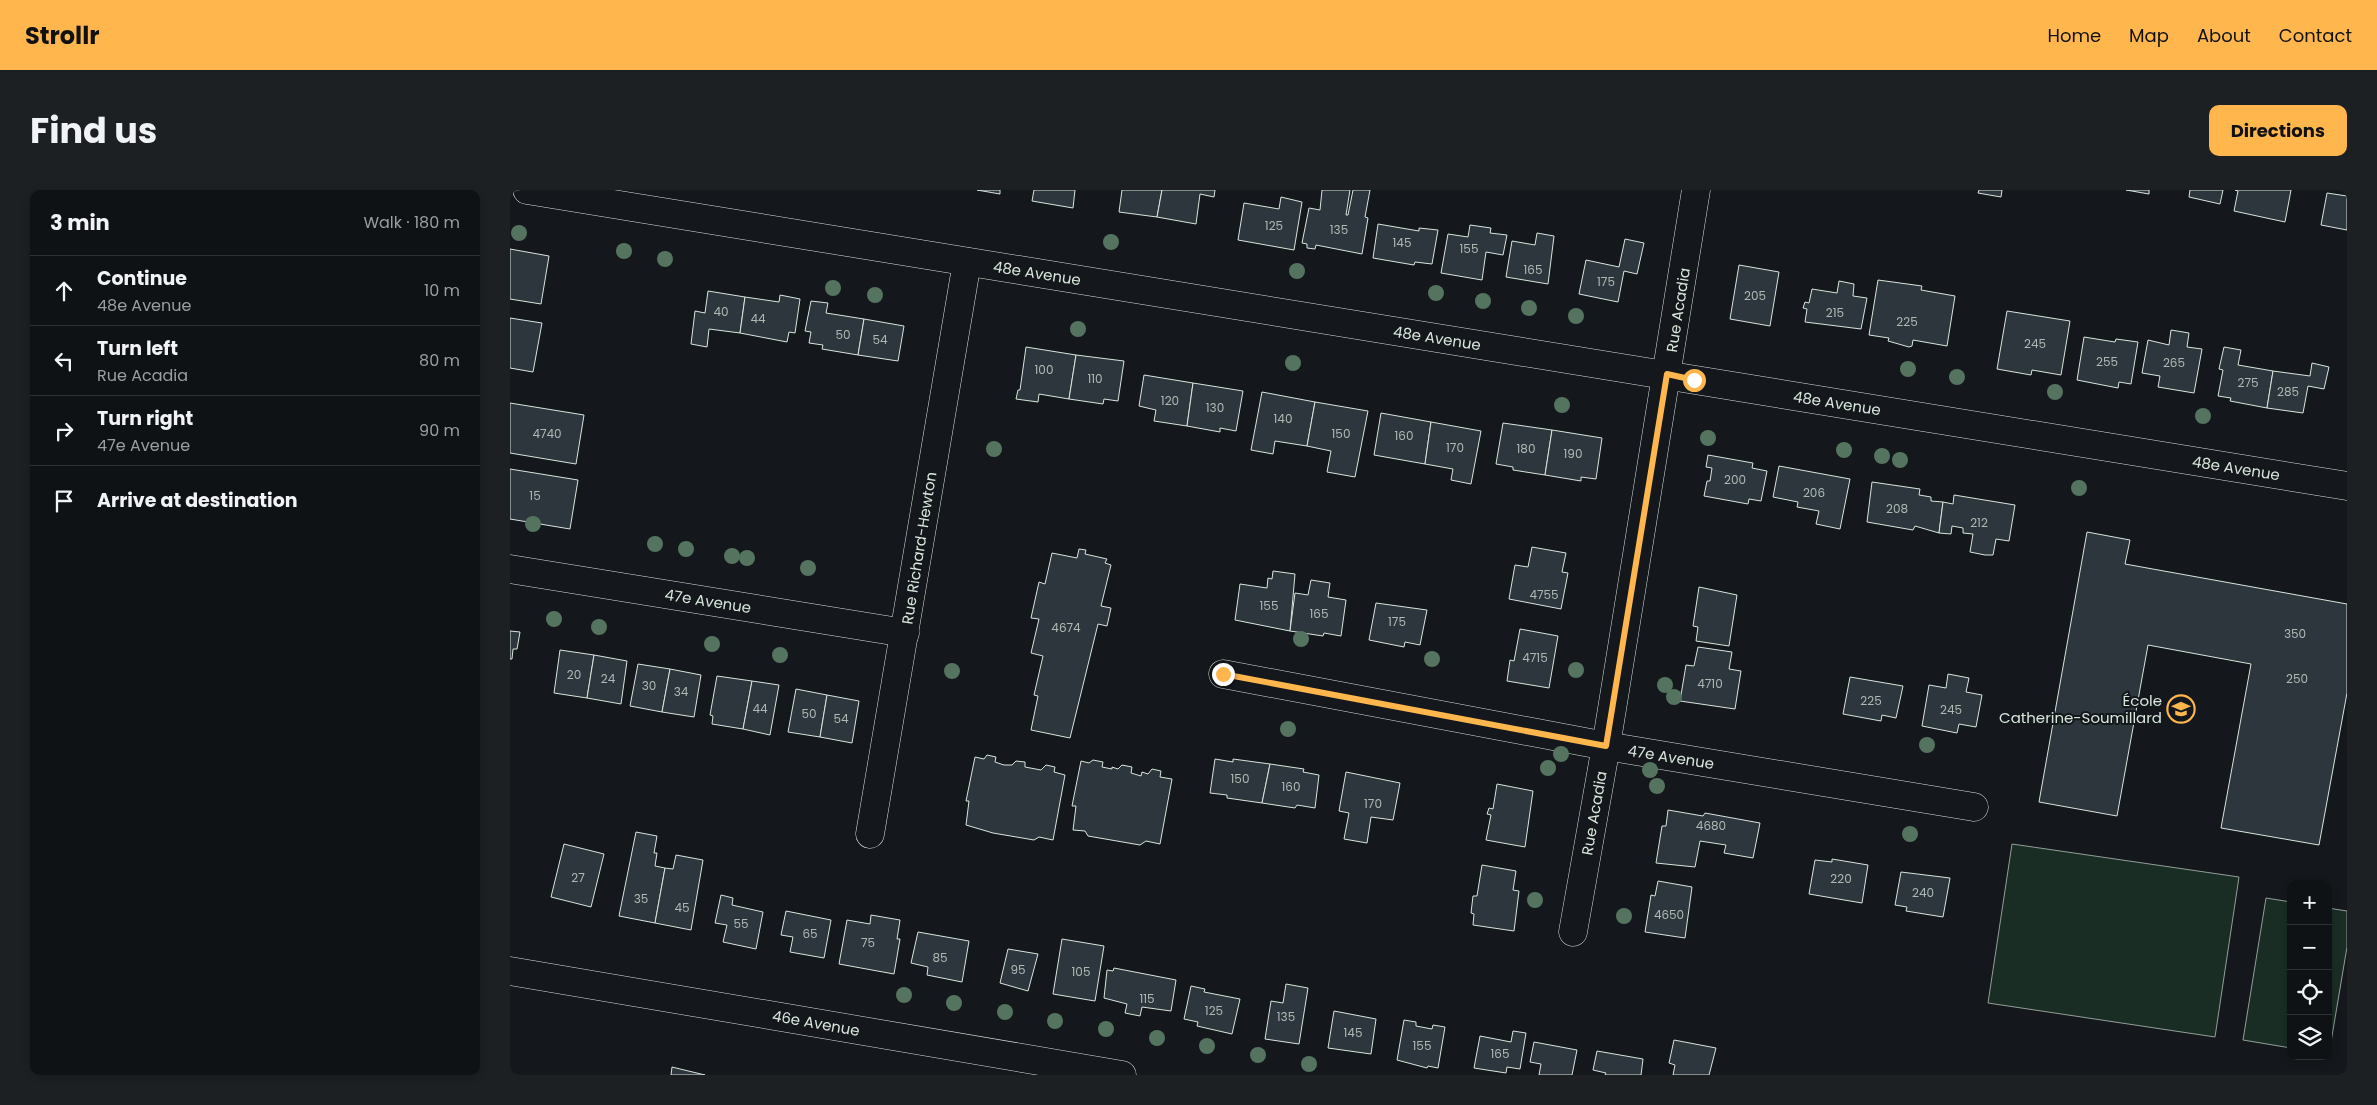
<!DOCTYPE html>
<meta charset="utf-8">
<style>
:root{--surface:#0f1215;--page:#1d2022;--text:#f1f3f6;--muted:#9b9ea0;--line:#2f3234;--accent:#ffb74d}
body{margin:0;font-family:Poppins,sans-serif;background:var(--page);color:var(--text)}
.controls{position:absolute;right:15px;bottom:15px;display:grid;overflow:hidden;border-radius:10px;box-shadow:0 2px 8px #0003}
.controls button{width:45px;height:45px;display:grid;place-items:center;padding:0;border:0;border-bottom:1px solid var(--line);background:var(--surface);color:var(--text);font:25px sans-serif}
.stop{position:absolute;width:15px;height:15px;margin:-11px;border:4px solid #ffb74d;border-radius:50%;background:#fff}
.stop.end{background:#ffb74d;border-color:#fff;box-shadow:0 1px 5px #0008}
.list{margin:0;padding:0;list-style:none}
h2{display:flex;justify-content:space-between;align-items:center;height:65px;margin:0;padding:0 20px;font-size:21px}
h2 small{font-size:16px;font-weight:400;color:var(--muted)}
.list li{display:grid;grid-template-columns:32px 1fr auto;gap:15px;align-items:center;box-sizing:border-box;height:70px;padding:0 20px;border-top:1px solid var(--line)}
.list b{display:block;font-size:19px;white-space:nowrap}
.list p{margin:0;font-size:16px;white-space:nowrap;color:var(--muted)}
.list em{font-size:16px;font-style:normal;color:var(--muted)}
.icon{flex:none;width:28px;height:28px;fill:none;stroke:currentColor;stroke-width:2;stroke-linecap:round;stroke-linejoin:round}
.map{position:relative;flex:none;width:1837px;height:885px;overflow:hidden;border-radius:10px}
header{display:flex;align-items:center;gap:30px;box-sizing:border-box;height:70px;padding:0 25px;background:var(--accent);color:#111}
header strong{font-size:24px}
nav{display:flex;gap:28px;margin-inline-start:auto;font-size:18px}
.intro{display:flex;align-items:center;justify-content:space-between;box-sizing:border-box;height:120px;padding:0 30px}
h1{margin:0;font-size:35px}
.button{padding:12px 22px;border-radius:10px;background:var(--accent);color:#111;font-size:18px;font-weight:700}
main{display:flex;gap:30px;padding:0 30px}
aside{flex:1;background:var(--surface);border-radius:10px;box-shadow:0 2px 8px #0003}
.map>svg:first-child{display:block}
</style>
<header>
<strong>Strollr</strong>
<nav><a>Home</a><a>Map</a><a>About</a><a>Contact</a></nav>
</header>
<div class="intro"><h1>Find us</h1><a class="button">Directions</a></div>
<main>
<aside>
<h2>3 min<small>Walk · 180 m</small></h2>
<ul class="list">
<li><svg class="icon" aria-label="ahead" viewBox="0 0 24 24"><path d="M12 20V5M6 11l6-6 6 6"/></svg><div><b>Continue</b><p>48e Avenue</p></div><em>10 m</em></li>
<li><svg class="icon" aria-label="left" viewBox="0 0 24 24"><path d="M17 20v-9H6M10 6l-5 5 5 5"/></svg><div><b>Turn left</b><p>Rue Acadia</p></div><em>80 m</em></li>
<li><svg class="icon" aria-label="right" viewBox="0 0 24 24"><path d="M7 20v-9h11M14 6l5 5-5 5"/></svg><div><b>Turn right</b><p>47e Avenue</p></div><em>90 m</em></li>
<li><svg class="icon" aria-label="arrive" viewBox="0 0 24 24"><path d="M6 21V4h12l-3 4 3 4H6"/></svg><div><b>Arrive at destination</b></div></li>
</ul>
</aside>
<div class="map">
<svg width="1837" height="885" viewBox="0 0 1837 885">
<rect width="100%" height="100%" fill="#14181c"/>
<g fill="#1a2d24" stroke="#939e99">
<path d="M1502,654l227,33 -24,160 -227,-34z"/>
<path d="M1756,708l25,4v146l-48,-8z"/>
<path d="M1818,718l19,3v36l-18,107z"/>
</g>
<g fill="#2c363c" stroke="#d8e6dc">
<path d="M467,0h23v4z"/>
<path d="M524,0h41l-2,18 -41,-7z"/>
<path d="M612,0h40l-5,27 -38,-5z"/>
<path d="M652,0h53l-1,7 -14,-3 -4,30 -39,-7z"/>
<path d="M812,0h28l-4,25h2l5,-25h17l-5,27 3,1 -6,36 -46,-9 -1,4 -8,-1v-4l-5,-1 7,-35 11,2z"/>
<path d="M1469,0h23l-1,7 -23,-4z"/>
<path d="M1616,0h23v4z"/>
<path d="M1680,0h33l-3,14 -31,-7z"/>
<path d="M1725,0h56l-6,32 -51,-11 4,-20z"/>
<path d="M1817,3l20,3v34l-26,-5z"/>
<path d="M771,7l21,5 -8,48 -56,-10 6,-37 35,6z"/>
<path d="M868,34l41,7v-3l19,2 -6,34 -17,-2 -1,3 -41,-7z"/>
<path d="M960,35l21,3 -1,5 17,2 -4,20 -17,-3 -4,28 -41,-7 7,-39 20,3z"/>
<path d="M1027,43l17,3 -6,48 -42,-7 6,-36 23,4z"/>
<path d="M1115,49l19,4 -7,31 -13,-3 -6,31 -39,-8 7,-34 33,7z"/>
<path d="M0,59l39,7 -8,48 -31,-5z"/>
<path d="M1229,75l40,7 -9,54 -40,-7z"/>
<path d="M1368,90l44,6 -1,4 34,6 -8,50 -34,-6 -1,6 -3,1 -21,-6 1,-3 -20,-3z"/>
<path d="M1329,91l15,3 -1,12 14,2 -6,31 -56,-7 2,-13 -4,-1 2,-6 4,1 3,-14 25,4z"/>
<path d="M198,101l37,6 -5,36 -31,-4 -2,18 -16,-3 4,-33 10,2z"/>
<path d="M270,105l20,4 -5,34 -6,-1 -2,10 -47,-9 5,-36 34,5z"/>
<path d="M301,111l17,2 -2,10 38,6 -6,36 -36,-6 1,-4 -14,-2 2,-11 -6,-1z"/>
<path d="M1497,121l63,10 -9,54 -29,-5 -1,5 -34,-6z"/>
<path d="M0,128l32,5 -9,49 -23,-4z"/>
<path d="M354,129l40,7 -6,35 -40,-6z"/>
<path d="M1661,140l18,3 -2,14 15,2 -8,44 -36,-6 2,-11 -18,-3 6,-33 21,5z"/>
<path d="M1574,147l31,5 1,-3 22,3 -7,42 -12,-2 -1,6 -41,-8z"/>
<path d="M516,157l50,8 -7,44 -30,-5 -1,8 -22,-3 2,-9h2z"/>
<path d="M1714,157l17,3 -3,15 35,6 -6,37 -37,-7 1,-3 -13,-2 5,-26 -4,-1z"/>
<path d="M566,165l48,6 -6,40 -14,-2 -1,5 -34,-5z"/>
<path d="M1802,173l17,4 -5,22 -16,-3 -5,27 -36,-5 6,-37 37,5z"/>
<path d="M634,185l49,8 -6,43 -33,-5 2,-11 -17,-4z"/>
<path d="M683,193l50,8 -7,40 -16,-3v4l-33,-6z"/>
<path d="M752,202l53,10 -8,44 -32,-5 -2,13 -22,-4z"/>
<path d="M805,212l53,9 -13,66 -28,-5 4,-21 -24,-5z"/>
<path d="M0,213l74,12 -8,49 -66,-11z"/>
<path d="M871,223l50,9 -6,42 -51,-9z"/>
<path d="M921,232l50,9 -10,53 -20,-4 2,-11 -28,-5z"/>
<path d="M993,233l49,7 -7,45 -32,-5v-3l-17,-3z"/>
<path d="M1042,240l50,8 -6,41 -15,-2v4l-36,-6z"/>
<path d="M1198,265l45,8 -1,5 15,3 -6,30 -12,-2 -1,5 -44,-8 3,-15h3l2,-13 -6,-1z"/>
<path d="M1269,276l71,13 -10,50 -24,-5 3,-13 -22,-4 1,-5 -25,-5z"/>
<path d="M0,279l68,11 -8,49 -60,-10z"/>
<path d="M1362,292l48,7 -1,6 12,2v4l12,1 -4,31 -24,-7 -2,4 -46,-8z"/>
<path d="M1444,305l61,10 -6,36 -13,-2 -3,16h-8l-15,-3 3,-18 -10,-1v-5l-11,-2 -1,8 -12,-1 4,-31 10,2z"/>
<path d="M1577,342l43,8 -5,24 222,40v89l-28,152 -98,-17 30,-164 -103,-19 -31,171 -78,-14z"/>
<path d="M1022,357l34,6 -4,19 6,1 -7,36 -52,-10 6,-34 13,2z"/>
<path d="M569,359l7,1 -1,4 22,5 -2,4 6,2 -10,41 10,2 -4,18 -9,-2 -28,114 -39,-8 7,-34 -4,-1 9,-39 -12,-3 8,-34 -8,-1 8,-36 6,2 7,-31 25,5z"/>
<path d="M763,381l22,3 -5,57 -55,-11 5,-36 27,4 1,-10 4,1z"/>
<path d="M801,390l19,3 -2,14 18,3 -5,36 -17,-3 -1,3 -33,-5 5,-38 13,2z"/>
<path d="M1189,397l38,8 -8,51 -33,-5 2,-14 -5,-1z"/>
<path d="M866,413l51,7 -7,35 -15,-3 -1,5 -35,-7z"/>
<path d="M1010,439l38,7 -9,52 -42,-7 3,-21 4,1z"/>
<path d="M0,441l10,1 -3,17h-4l-1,10h-2z"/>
<path d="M1188,457l34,5 -3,17 12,2 -6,38 -55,-8 6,-36 8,1z"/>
<path d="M50,460l34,5 -7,43 -33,-5z"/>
<path d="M84,465l33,6 -6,43 -34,-6z"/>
<path d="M128,474l32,5 -8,43 -32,-6z"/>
<path d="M160,479l31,6 -7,42 -32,-5z"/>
<path d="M1438,484l21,4 -3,14 16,3 -6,32 -17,-3 -2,9 -35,-7 7,-41 17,3z"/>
<path d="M207,486l35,5 -9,48 -31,-5 1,-8 -3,-1z"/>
<path d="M1340,487l53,9 -7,32 -14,-3 -1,6 -38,-7z"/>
<path d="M242,491l27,4 -9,50 -27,-6z"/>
<path d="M286,499l31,6 -7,42 -32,-5z"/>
<path d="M317,505l32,6 -7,42 -32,-6z"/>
<path d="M477,565l9,2 -1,5 9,3h8l4,-4 9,1v5l16,3 5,-5 9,2 -1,5 11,3 -12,65 -14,-3 -5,3 -41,-7 -27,-8 3,-24h-3l9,-44 9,2z"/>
<path d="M705,569l18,3v-3l37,5 -8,39 -35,-5v-3l-17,-2z"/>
<path d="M583,570l10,2 -1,5 10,2v-2l6,2 4,-4 10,2 -1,6 10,3 1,-4 6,2 4,-5 9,2 -1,6 12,2 -12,65 -14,-3 -6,4 -52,-9 -3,-5 -12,-1 3,-24h-4l9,-45 8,2z"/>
<path d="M760,574l34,5 -1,3 16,3 -4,33 -18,-3 -2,3 -33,-5z"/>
<path d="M836,582l54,11 -7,37 -22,-3 -4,26 -23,-4 5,-26 -10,-2z"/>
<path d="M987,594l36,7 -8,56 -39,-7 5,-25 -4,-1 2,-6 4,1z"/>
<path d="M1158,620l35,6 2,-3 55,10 -7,35 -29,-5 2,-8 -26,-4 -5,26 -39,-4 6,-37h4z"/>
<path d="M126,642l21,4 -3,17h3l-2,13 10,2 -10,55 -36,-7z"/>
<path d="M54,654l40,10 -13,53 -40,-10z"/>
<path d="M166,665l27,5 -12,70 -36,-7 10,-55 8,1z"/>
<path d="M1322,669l36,6 -6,38 -53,-9 6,-34 17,2z"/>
<path d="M972,675l34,6 -3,19 6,1 -5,40 -41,-6 1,-11 -3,-1 2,-17h4z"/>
<path d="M1391,682l49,6 -7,39 -37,-6 1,-4 -12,-2z"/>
<path d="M1148,691l34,6 -7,51 -40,-6 6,-37 4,1z"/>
<path d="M211,705l12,3 -1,7 31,7 -7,37 -33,-7 4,-17 -12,-2z"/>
<path d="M276,721l45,9 -7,38 -34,-6 3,-15 -12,-2z"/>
<path d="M361,725l29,5 -3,19h3l-6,35 -55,-10 8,-44 23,4z"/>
<path d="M408,742l51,9 -7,41 -35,-7 1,-8 -17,-4z"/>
<path d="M552,749l42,7 -9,55 -42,-7z"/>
<path d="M498,759l30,5 -10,37 -28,-8z"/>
<path d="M604,778l62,12 -5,31 -29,-4 -2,9 -15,-3 2,-9 -23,-6 3,-28 6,1z"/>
<path d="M776,794l22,4 -9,56 -34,-5 6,-38 12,2z"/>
<path d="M681,796l14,3 -1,3 36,7 -8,35 -35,-8 1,-4 -14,-3z"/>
<path d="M824,821l42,8 -5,35 -43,-6z"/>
<path d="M894,830l12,2v4l16,3 1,-4 12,2 -7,41 -10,-2 -1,2 -30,-8z"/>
<path d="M1003,841l13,2 -6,36 -13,-2 -1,6 -32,-5 6,-32 31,6z"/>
<path d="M1164,850l42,8 -7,27h-36l2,-10 -6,-2z"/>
<path d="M1024,852l43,8 -5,25h-33l2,-11 -11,-2z"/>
<path d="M1087,861l46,8 -2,16h-36l1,-2 -13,-3z"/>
<path d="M162,877l33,8h-34z"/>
</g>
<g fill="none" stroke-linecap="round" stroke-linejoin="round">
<g stroke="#d8e6dc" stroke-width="29">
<g id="minor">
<path d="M17,0l1820,296"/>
<path d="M0,379l395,64"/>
<path d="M713,484l383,72 368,61"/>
<path d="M360,644l97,-572"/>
<path d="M1063,742l33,-186 90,-556"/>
<path d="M0,781l612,104"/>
</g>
</g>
<use href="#minor" stroke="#14181c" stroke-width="28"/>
</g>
<g fill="#55745f">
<circle cx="9" cy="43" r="8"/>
<circle cx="601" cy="52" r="8"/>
<circle cx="114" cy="61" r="8"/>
<circle cx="155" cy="69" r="8"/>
<circle cx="787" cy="81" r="8"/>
<circle cx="323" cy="98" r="8"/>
<circle cx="926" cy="103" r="8"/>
<circle cx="365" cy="105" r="8"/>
<circle cx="973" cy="111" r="8"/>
<circle cx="1019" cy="118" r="8"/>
<circle cx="1066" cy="126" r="8"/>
<circle cx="568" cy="139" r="8"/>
<circle cx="783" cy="173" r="8"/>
<circle cx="1398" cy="179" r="8"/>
<circle cx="1447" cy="187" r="8"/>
<circle cx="1545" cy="202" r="8"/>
<circle cx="1052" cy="215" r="8"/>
<circle cx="1693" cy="226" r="8"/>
<circle cx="1198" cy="248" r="8"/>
<circle cx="484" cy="259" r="8"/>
<circle cx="1334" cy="260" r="8"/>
<circle cx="1372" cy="266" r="8"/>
<circle cx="1390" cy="270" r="8"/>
<circle cx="1569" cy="298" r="8"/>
<circle cx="23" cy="334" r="8"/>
<circle cx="145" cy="354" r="8"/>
<circle cx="176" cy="359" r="8"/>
<circle cx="222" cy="366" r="8"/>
<circle cx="237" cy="368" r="8"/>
<circle cx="298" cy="378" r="8"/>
<circle cx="44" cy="429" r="8"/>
<circle cx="89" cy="437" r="8"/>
<circle cx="791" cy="449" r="8"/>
<circle cx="202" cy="454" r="8"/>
<circle cx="270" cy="465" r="8"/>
<circle cx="922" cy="469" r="8"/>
<circle cx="1066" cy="480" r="8"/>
<circle cx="442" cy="481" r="8"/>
<circle cx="1155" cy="495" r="8"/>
<circle cx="1164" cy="507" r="8"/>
<circle cx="778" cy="539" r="8"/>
<circle cx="1417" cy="555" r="8"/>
<circle cx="1051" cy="564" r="8"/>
<circle cx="1038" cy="578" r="8"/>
<circle cx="1140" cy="580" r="8"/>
<circle cx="1147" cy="596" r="8"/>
<circle cx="1400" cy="644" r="8"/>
<circle cx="1025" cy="710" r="8"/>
<circle cx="1114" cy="726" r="8"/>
<circle cx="394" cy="805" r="8"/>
<circle cx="444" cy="813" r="8"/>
<circle cx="495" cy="822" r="8"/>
<circle cx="545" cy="831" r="8"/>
<circle cx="596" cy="839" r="8"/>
<circle cx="647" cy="848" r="8"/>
<circle cx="697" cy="856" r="8"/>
<circle cx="748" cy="865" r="8"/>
<circle cx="799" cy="874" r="8"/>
</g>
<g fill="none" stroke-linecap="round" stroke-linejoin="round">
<path stroke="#ffb74d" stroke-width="6" d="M713,484l383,72 61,-372 27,6"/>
</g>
<defs>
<g id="school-ring" transform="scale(1.4375)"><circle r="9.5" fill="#14181c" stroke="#ffb74d" stroke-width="1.5"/><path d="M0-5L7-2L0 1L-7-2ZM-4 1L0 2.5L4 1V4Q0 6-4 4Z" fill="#ffb74d"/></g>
</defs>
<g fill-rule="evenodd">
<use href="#school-ring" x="1671" y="519"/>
</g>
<g text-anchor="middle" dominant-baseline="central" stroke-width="4" stroke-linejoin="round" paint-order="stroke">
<g font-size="12" fill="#adbab4">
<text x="764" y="35">125</text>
<text x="829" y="39">135</text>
<text x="892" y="52">145</text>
<text x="959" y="58">155</text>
<text x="1023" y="79">165</text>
<text x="1096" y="91">175</text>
<text x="1245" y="105">205</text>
<text x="211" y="121">40</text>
<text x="1325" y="122">215</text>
<text x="248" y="128">44</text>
<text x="1397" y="131">225</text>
<text x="333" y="144">50</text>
<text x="370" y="149">54</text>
<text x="1525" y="153">245</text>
<text x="1597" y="171">255</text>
<text x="1664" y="172">265</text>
<text x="534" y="179">100</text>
<text x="585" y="188">110</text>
<text x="1738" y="192">275</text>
<text x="1778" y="201">285</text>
<text x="660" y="210">120</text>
<text x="705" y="217">130</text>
<text x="773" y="228">140</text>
<text x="37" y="243">4740</text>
<text x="831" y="243">150</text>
<text x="894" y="245">160</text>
<text x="945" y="257">170</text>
<text x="1016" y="258">180</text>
<text x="1063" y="263">190</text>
<text x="1225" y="289">200</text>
<text x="1304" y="302">206</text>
<text x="25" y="305">15</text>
<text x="1387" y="318">208</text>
<text x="1469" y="332">212</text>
<text x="1034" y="404">4755</text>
<text x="759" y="415">155</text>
<text x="809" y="423">165</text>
<text x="887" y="431">175</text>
<text x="556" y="437">4674</text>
<text x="1785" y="443">350</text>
<text x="1025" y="467">4715</text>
<text x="64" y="484">20</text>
<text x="98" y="488">24</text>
<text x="1787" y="488">250</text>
<text x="1200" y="493">4710</text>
<text x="139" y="495">30</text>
<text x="171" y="501">34</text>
<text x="1361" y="510">225</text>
<text x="250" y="518">44</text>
<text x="1441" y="519">245</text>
<text x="299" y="523">50</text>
<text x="331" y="528">54</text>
<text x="730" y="588">150</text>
<text x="781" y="596">160</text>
<text x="863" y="613">170</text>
<text x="1201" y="635">4680</text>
<text x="68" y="687">27</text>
<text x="1331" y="688">220</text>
<text x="1413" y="702">240</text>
<text x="131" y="708">35</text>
<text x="172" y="717">45</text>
<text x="1159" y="724">4650</text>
<text x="231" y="733">55</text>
<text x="300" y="743">65</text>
<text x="358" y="752">75</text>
<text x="430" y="767">85</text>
<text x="508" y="779">95</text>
<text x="571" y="781">105</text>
<text x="637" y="808">115</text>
<text x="704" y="820">125</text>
<text x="776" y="826">135</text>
<text x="843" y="842">145</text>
<text x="912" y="855">155</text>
<text x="990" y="863">165</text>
</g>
<g font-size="15" fill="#d8e6dc" stroke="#14181c">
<text transform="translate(527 83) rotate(9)">48e Avenue</text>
<text transform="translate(1168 120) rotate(-81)">Rue Acadia</text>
<text transform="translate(927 148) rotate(9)">48e Avenue</text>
<text transform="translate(1327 213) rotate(9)">48e Avenue</text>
<text transform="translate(1726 278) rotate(9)">48e Avenue</text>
<text transform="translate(409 358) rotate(-81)">Rue Richard-Hewton</text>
<text transform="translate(198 411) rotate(9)">47e Avenue</text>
<text transform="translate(1161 567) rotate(9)">47e Avenue</text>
<text transform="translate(1084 623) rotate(-80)">Rue Acadia</text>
<text transform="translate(306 833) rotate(10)">46e Avenue</text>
</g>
<g font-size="15" fill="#d8e6dc" stroke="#14181c" text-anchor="end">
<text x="1652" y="510">École<tspan x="1652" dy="17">Catherine-Soumillard</tspan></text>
</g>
</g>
</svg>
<div class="controls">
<button>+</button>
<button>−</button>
<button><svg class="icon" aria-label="locate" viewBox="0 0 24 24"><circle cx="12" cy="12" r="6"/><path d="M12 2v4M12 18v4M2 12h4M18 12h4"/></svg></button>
<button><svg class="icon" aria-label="layers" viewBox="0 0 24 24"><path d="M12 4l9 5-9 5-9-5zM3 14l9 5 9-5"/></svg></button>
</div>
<div class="stop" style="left:1184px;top:190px"></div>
<div class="stop end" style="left:713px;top:484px"></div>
</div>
</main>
